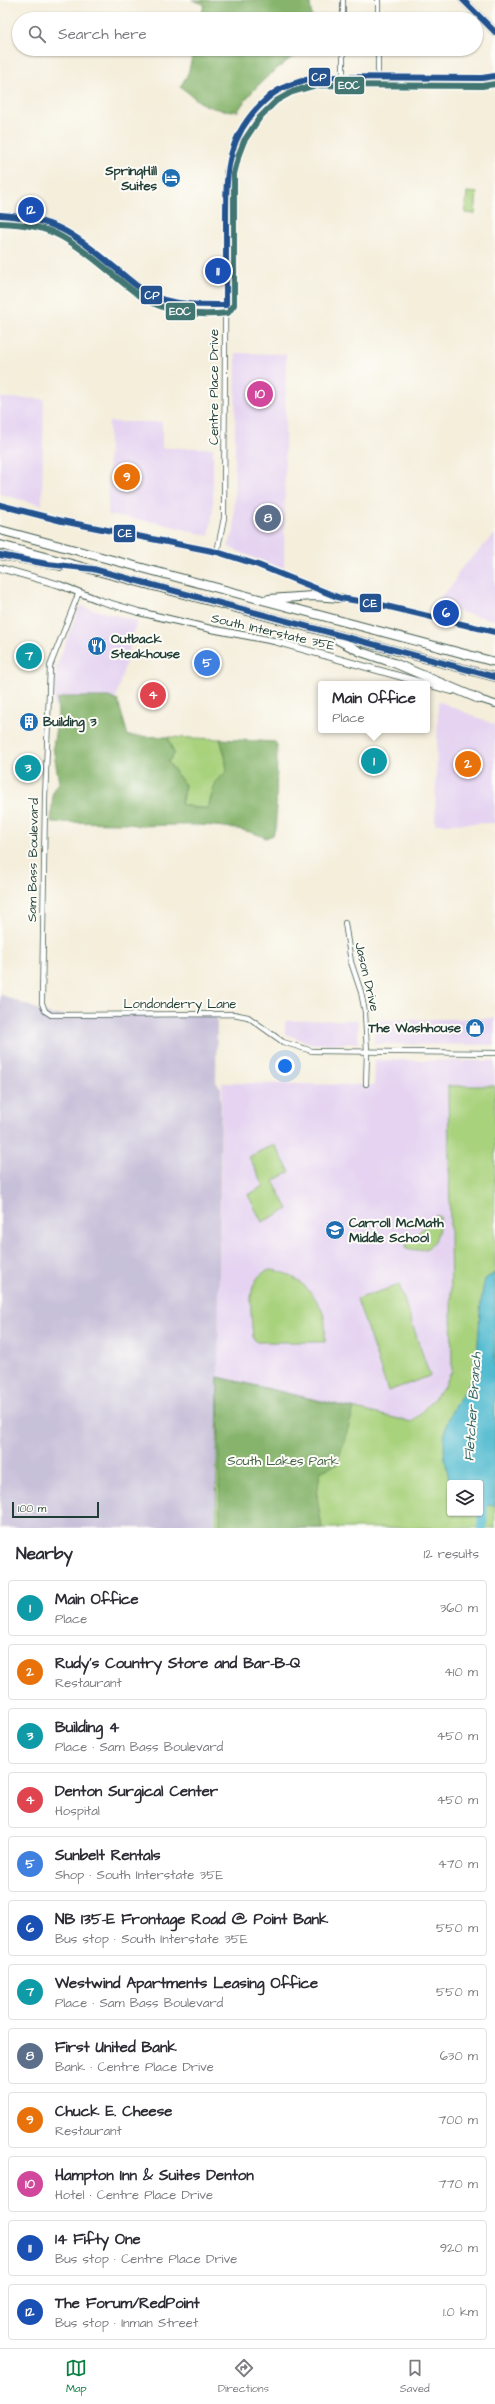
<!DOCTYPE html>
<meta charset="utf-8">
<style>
:root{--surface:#fff;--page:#f7f7f7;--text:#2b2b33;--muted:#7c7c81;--line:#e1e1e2;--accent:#0b8043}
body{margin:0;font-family:"Architects Daughter",sans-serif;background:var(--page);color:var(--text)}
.controls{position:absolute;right:12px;bottom:12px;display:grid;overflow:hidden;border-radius:4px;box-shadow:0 1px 3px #0004}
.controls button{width:36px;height:36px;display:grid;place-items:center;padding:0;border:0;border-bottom:1px solid var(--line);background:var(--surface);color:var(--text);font:20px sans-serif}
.scale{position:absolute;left:12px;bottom:10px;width:87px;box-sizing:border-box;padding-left:4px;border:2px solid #1f3d34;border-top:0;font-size:11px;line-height:14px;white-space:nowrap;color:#1f3d34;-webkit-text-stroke:3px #fdfcf7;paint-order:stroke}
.you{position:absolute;left:285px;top:1066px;width:14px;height:14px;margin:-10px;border:3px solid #fff;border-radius:50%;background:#1a73e8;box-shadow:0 0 0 6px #1a73e833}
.badge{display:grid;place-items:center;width:26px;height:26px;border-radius:50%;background:var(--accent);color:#fff;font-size:13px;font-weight:700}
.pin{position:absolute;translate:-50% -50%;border:2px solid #fff;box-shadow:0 1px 4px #0006}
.popup{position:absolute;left:318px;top:681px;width:112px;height:52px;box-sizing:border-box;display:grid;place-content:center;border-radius:4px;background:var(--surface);filter:drop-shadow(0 1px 3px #0005);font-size:13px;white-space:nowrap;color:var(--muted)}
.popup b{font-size:15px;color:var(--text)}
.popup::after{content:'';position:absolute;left:50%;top:100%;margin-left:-8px;border:8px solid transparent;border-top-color:var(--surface)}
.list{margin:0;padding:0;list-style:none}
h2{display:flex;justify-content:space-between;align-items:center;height:52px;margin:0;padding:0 16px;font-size:17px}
h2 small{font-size:13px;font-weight:400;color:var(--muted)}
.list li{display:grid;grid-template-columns:26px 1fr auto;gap:12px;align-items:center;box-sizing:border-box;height:56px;margin:0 8px 8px;padding:0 8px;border:1px solid var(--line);border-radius:4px}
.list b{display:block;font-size:15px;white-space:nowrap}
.list p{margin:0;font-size:13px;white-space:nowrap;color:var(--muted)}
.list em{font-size:13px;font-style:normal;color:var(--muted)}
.icon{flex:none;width:22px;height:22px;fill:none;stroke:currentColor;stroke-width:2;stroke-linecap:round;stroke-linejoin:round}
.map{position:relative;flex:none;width:495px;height:1528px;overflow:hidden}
.search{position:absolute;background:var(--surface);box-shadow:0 1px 3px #0004;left:12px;right:12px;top:12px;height:44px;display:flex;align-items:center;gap:10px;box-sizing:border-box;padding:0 14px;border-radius:22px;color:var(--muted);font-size:15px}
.sheet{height:820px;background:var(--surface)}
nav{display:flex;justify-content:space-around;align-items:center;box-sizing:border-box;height:56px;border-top:1px solid var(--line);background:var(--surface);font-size:11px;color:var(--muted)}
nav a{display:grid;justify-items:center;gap:2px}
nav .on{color:var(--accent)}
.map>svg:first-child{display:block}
</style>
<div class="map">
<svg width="495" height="1528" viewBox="0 0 495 1528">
<rect width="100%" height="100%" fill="#fdfcf7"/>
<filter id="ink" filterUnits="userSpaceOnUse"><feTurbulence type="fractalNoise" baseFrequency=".025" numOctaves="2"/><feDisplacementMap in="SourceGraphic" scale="8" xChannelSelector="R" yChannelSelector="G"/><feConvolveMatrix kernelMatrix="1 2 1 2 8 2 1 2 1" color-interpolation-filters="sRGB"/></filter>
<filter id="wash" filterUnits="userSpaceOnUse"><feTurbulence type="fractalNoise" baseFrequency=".012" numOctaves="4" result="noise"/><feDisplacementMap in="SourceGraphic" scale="16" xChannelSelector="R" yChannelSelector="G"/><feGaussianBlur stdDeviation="0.9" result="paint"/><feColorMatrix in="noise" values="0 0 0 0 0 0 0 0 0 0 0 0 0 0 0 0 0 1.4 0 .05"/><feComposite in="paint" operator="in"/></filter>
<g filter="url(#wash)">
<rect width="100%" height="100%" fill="#f4eedb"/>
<g fill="#e5d3f1">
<path d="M236,353l50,1 -2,216 -56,-23 6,-16z"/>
<path d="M0,398l44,1 -2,106 -42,-11z"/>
<path d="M109,422h53v26h51v64l-4,24 -49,-13 -52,-8z"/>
<path d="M495,534v86l-63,-14 22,-23 4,-11z"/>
<path d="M80,606l57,15 -23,84 -60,2 2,-40z"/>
<path d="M438,701l57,24v98l-60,1z"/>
<path d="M495,1018v27l-121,-1v-24z"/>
<path d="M358,1020v23l-45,1 -28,-10v-13z"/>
<path d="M375,1060l120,1v25h-47l4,285 -10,19 -30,32 -194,-45 4,-294 152,2z"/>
</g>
<path fill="#c7c0d9" d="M0,994l51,21 166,-1 -1,68 5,6 -4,394 -3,46h-214z"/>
<g fill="#a9d27d" stroke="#648858" fill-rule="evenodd">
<path d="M467,192l10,1 -2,21 -10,-1z"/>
<path d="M168,737l52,2 5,16 2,17 -11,9 -8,27h-12l-15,-3 4,-20 -17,-23 6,-8z"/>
<path d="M448,1086h47v442h-279l2,-151 194,45 30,-32 10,-19zM450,1483h30v30h-30z"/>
<path d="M274,1144l16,28 -17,9 15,28 -26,13 -14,-27 16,-9 -15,-29z"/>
<path d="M436,1215l4,2c-1,22 -7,39 -34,31v-3z"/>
<path d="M270,1270c23,1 45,22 53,43 3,9 2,20 2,29h-68l-4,-4c-1,-21 -10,-61 17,-68z"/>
<path d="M399,1285l31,91 -42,15 -31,-92z"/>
</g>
<g fill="#86b46c" stroke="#527850">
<path d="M192,0h115l3,3 2,16h-111l3,-15z"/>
<path d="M194,49h109c-26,20 -47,33 -65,62 -12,0 -28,-2 -38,-9 -7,-4 -11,-10 -20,-15l8,-13z"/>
<path d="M65,697h44l9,4 10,35 40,1 6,17 -6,8 17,23 -4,19 15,4h12l8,-27 11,-10 -2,-16 -5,-16 55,3 2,3 -1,81 -3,9 -7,3c-36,-17 -89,-13 -128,-12l-10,-3 -77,-1 2,-32 6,-7 -6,-36 5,-32 -1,-16z"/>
<path d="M218,1377l136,32 -17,55 -17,8 -3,24 5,32h-102z"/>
</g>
<path fill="#53bbd0" stroke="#397c82" d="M495,1273v232l-15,1v-23h-30c-7,-27 -11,-54 6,-79 6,-10 15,-20 18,-32 7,-30 3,-63 11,-93z"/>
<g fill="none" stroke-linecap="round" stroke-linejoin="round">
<path stroke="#53bbd0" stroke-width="10" d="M482,1528l1,-21"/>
</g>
</g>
<g filter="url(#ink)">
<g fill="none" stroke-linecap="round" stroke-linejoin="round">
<g stroke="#3f584d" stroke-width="6">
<g id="minor">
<path d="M343,0v19"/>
<path d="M378,19v-19"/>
<path d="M343,49v27"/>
<path d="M378,77v-28"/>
<path d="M0,215c58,1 76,20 118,55 14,12 27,23 44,29 20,7 43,6 64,6"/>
<path d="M217,552l7,-34 2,-345c12,-55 37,-80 89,-96l167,1 13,-2"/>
<path d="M79,592l-29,74 -5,133 -3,204 3,8 6,4 182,-1 15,3 35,25 29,9 183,2"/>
<path d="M345,923l6,39 10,30 4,20 2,40 -1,32"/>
</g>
</g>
<g stroke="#3f584d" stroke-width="8">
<g id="secondary">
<path d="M0,505l62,16 155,31 41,13 82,33 37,6 118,28"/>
<path d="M0,568l60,17 41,16 38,11 72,17 63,12 178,50"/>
<path d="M476,698l19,6"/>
</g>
</g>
<g stroke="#3f584d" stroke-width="9">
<path id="primary" d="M463,0l32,32"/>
</g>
<g stroke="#3f584d" stroke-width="10">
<g id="motorway">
<path d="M0,530l495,132"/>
<path d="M0,545l495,132"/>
<path d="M0,555l62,11"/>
<path d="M269,599l44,-3 27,2"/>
<path d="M338,640l23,12 33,11 85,36"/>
</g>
</g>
<use href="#minor" stroke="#fff" stroke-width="4.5"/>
<use href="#secondary" stroke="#fff" stroke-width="6"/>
<use href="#primary" stroke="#fff" stroke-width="7"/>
<use href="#motorway" stroke="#fff" stroke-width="8"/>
<g stroke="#fdfcf7" stroke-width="9">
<g id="bus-1">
<path d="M0,505l62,16 155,31 41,13 82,33 37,6 118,28"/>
<path d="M0,555l47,9 46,5 402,108"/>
</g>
</g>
<g stroke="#fdfcf7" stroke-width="9">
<g id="bus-2">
<path d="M463,0l32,32"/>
<path d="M0,215c53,3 74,18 114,52 13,11 26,23 42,30 22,9 47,8 70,8 0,-26 0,-53 0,-79 0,-54 -1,-92 44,-130 13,-11 30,-14 45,-19l167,1 13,-2"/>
</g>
</g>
<g stroke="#fdfcf7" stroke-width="9">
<path id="bus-3" d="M0,223c22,1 43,3 62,14 65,37 76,86 166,76l6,-8v-131l5,-20 5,-13 16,-24 16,-16 16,-9 24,-7 166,1 13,-2"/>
</g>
<use href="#bus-1" stroke="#24538f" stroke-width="6"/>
<use href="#bus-2" stroke="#24538f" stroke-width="6"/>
<use href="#bus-3" stroke="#427672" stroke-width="6"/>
</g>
</g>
<defs>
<g id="hotel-disc" transform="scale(1)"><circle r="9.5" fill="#1f6fb2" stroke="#fdfcf7"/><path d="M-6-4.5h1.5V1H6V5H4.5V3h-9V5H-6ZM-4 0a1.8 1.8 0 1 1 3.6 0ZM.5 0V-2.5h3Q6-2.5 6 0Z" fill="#fff"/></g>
<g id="restaurant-disc" transform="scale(1)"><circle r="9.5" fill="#1f6fb2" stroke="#fdfcf7"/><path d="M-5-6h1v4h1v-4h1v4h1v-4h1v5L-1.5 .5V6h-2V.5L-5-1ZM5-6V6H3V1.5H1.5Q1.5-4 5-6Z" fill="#fff"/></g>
<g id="building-disc" transform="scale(1)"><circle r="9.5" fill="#1f6fb2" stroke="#fdfcf7"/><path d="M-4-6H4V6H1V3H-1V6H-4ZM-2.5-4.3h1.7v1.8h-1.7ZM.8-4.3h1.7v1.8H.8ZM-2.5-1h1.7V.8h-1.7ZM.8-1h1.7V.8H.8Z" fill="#fff"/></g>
<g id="shop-disc" transform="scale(1)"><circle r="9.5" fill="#1f6fb2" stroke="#fdfcf7"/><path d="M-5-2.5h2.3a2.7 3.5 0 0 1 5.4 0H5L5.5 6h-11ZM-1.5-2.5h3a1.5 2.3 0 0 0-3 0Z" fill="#fff"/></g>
<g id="school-disc" transform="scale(1)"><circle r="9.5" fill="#1f6fb2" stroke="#fdfcf7"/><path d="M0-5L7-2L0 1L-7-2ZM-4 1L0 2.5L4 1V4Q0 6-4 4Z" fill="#fff"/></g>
</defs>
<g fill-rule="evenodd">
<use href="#hotel-disc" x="171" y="178"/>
<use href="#restaurant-disc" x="97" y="646"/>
<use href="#building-disc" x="29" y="722"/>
<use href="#shop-disc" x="475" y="1028"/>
<use href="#school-disc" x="335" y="1230"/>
</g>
<g text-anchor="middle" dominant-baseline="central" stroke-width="4" stroke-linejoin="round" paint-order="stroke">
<g font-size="13" font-weight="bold" fill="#1f3d34" stroke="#fdfcf7" text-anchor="start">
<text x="157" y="171" text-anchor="end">SpringHill<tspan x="157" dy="15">Suites</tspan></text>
<text x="111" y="639">Outback<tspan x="111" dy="15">Steakhouse</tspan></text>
<text x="43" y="722">Building 3</text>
<text x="461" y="1028" text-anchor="end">The Washhouse</text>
<text x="349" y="1223">Carroll McMath<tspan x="349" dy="15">Middle School</tspan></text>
</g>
<g font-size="13" fill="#1f3d34" stroke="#fdfcf7">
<text transform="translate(214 387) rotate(-90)">Centre Place Drive</text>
<text transform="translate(273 632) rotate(13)">South Interstate 35E</text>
<text transform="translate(33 860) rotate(-89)">Sam Bass Boulevard</text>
<text transform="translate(367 977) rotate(77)">Jason Drive</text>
<text x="180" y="1004">Londonderry Lane</text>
</g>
<g font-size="13" fill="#426246" stroke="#fdfcf7">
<text x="283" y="1461">South Lakes Park</text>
</g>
<g font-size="14" font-style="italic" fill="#2f6363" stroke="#fdfcf7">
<text transform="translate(473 1407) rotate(-86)">Fletcher Branch</text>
</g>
</g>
<g stroke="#fdfcf7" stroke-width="1.5">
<rect x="308" y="67" width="23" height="20" rx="4" fill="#24538f"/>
<rect x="334" y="76" width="31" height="19" rx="4" fill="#427672"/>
<rect x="140" y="285" width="23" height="20" rx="4" fill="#24538f"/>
<rect x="165" y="302" width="31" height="19" rx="4" fill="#427672"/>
<rect x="113" y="524" width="23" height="19" rx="4" fill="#24538f"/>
<rect x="359" y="593" width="23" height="20" rx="4" fill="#24538f"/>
</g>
<g font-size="11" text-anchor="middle" font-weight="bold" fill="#fff">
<text x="319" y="81">CP</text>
<text x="349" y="89">EOC</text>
<text x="152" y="299">CP</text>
<text x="180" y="315">EOC</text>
<text x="125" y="537">CE</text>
<text x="370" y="607">CE</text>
</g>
</svg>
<div class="controls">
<button><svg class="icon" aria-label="layers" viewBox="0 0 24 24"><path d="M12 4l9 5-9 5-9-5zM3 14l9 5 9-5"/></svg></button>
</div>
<div class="scale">100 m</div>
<div class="you"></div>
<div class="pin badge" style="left:374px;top:761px;background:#0f9aa8">1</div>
<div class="popup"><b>Main Office</b>Place</div>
<div class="pin badge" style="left:468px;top:764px;background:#e8710a">2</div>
<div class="pin badge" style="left:28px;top:768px;background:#0f9aa8">3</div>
<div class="pin badge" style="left:153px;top:695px;background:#e0444e">4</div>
<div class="pin badge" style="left:207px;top:663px;background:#3f7fe0">5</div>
<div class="pin badge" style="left:446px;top:613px;background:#1a4fb4">6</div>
<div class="pin badge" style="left:29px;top:656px;background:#0f9aa8">7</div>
<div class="pin badge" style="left:268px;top:518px;background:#5c6f8a">8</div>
<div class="pin badge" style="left:127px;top:477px;background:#e8710a">9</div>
<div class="pin badge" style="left:260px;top:394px;background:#d1479c">10</div>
<div class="pin badge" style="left:218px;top:271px;background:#1a4fb4">11</div>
<div class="pin badge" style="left:31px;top:210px;background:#1a4fb4">12</div>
<div class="search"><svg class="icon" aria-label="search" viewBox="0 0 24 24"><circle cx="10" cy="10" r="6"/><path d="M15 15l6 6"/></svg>Search here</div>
</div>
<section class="sheet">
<h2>Nearby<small>12 results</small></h2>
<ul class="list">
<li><span class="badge" style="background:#0f9aa8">1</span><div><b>Main Office</b><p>Place</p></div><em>360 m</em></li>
<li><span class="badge" style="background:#e8710a">2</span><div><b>Rudy's Country Store and Bar-B-Q</b><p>Restaurant</p></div><em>410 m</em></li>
<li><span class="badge" style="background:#0f9aa8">3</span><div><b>Building 4</b><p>Place · Sam Bass Boulevard</p></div><em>450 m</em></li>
<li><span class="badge" style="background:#e0444e">4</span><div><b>Denton Surgical Center</b><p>Hospital</p></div><em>450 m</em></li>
<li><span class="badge" style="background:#3f7fe0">5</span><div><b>Sunbelt Rentals</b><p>Shop · South Interstate 35E</p></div><em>470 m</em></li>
<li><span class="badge" style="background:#1a4fb4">6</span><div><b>NB I35-E Frontage Road @ Point Bank</b><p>Bus stop · South Interstate 35E</p></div><em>550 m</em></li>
<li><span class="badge" style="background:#0f9aa8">7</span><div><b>Westwind Apartments Leasing Office</b><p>Place · Sam Bass Boulevard</p></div><em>550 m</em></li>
<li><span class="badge" style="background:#5c6f8a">8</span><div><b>First United Bank</b><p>Bank · Centre Place Drive</p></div><em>630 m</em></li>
<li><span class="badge" style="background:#e8710a">9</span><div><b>Chuck E. Cheese</b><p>Restaurant</p></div><em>700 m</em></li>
<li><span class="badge" style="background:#d1479c">10</span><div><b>Hampton Inn &amp; Suites Denton</b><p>Hotel · Centre Place Drive</p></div><em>770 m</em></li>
<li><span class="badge" style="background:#1a4fb4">11</span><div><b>14 Fifty One</b><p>Bus stop · Centre Place Drive</p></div><em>920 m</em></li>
<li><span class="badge" style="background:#1a4fb4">12</span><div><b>The Forum/RedPoint</b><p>Bus stop · Inman Street</p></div><em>1.0 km</em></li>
</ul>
</section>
<nav>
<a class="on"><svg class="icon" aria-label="map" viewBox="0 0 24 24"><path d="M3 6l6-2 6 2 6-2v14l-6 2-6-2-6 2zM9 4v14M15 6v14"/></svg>Map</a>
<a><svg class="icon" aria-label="directions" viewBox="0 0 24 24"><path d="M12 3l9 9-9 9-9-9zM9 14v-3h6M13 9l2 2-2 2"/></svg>Directions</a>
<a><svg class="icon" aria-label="saved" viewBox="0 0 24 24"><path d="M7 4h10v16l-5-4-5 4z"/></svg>Saved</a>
</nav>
